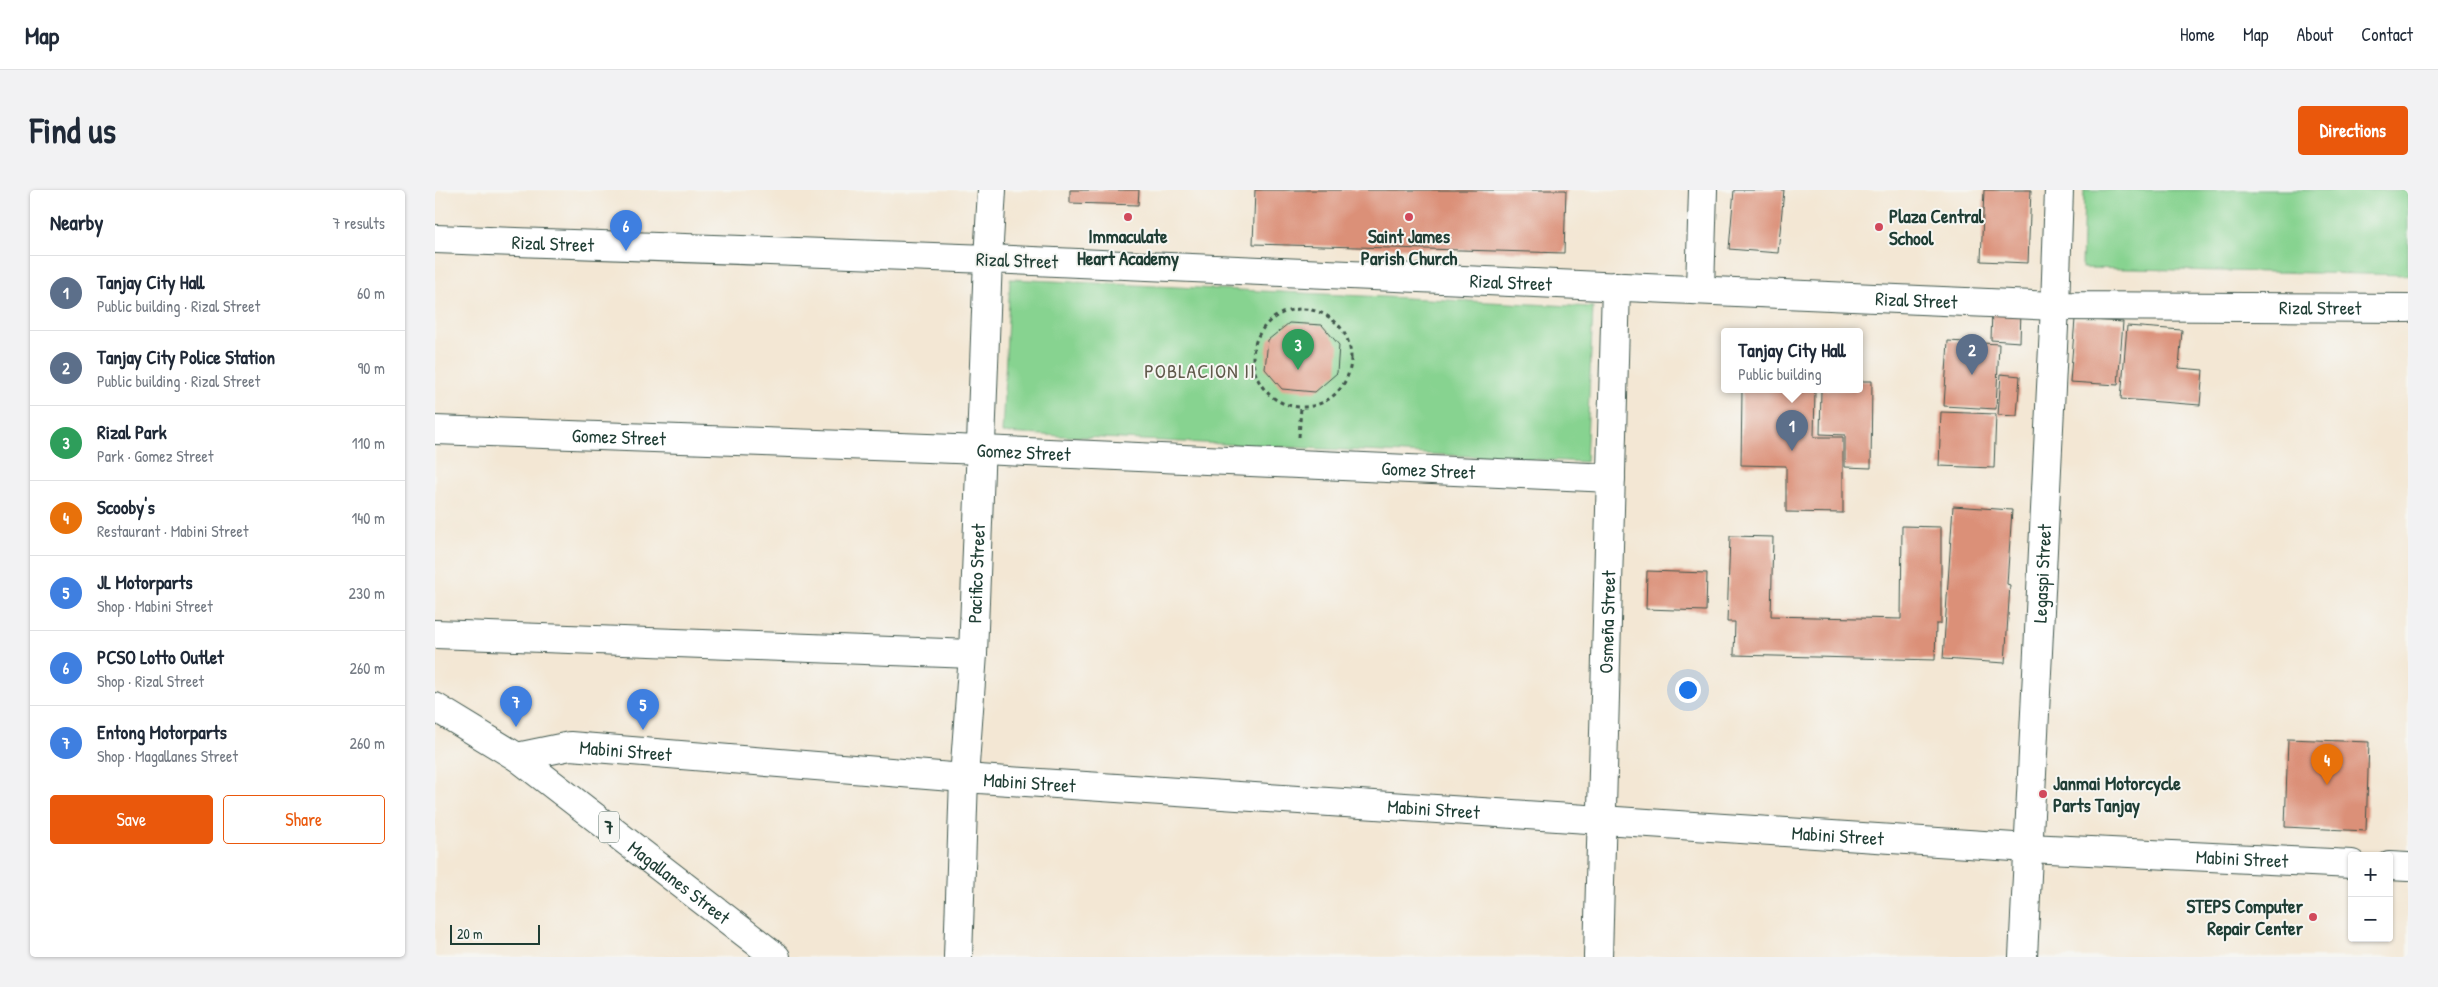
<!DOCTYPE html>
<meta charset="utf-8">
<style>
:root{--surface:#fff;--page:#f2f2f3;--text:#1f2937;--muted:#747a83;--line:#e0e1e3;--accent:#ea580c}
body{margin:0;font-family:"Patrick Hand",sans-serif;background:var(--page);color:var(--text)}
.controls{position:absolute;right:15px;bottom:15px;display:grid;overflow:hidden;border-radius:5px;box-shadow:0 1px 4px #0004}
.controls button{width:45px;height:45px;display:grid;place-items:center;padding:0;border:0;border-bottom:1px solid var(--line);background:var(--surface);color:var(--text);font:25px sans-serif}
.scale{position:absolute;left:15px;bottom:12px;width:90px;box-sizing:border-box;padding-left:5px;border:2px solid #1f3d34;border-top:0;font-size:14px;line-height:18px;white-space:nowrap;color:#1f3d34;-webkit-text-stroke:4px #f6f6f2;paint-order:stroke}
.you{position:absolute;left:1252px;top:499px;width:18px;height:18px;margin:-12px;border:4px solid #fff;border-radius:50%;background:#1a73e8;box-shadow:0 0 0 8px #1a73e833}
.badge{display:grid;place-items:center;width:32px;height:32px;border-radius:50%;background:var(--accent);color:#fff;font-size:16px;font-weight:700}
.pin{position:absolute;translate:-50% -41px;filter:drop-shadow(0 1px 2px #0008)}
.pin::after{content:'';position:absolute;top:26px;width:18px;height:15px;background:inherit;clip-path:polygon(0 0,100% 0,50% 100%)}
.popup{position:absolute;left:1286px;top:138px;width:142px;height:65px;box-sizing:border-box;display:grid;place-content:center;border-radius:5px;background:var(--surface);filter:drop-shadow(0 1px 4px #0005);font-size:16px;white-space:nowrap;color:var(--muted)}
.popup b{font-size:19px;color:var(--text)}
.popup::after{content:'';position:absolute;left:50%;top:100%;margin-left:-10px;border:10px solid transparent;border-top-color:var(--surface)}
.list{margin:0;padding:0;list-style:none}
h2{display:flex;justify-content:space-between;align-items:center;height:65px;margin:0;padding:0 20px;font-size:21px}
h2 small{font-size:16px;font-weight:400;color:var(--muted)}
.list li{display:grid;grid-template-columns:32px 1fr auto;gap:15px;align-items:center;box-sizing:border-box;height:75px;padding:0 20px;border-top:1px solid var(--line)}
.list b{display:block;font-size:19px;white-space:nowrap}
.list p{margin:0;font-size:16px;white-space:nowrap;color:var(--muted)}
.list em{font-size:16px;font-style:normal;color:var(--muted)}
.actions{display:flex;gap:10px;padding:15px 20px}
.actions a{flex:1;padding:11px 0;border:1px solid var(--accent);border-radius:5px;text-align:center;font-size:18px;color:var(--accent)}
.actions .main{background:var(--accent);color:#fff}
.map{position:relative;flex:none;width:1973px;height:767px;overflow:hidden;border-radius:5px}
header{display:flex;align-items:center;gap:30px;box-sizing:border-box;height:70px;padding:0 25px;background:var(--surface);border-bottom:1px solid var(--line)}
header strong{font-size:24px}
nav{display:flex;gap:28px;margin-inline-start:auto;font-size:18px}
.intro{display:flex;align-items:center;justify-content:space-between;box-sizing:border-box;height:120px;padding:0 30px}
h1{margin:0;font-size:35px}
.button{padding:12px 22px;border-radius:5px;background:var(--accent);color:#fff;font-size:18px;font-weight:700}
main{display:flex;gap:30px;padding:0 30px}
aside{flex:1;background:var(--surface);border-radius:5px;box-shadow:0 1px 4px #0004}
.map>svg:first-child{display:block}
</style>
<header>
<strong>Map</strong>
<nav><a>Home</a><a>Map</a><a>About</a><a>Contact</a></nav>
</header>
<div class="intro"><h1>Find us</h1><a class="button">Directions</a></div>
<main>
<aside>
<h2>Nearby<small>7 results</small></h2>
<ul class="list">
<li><span class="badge" style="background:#5c6f8a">1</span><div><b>Tanjay City Hall</b><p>Public building · Rizal Street</p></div><em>60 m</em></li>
<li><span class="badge" style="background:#5c6f8a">2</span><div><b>Tanjay City Police Station</b><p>Public building · Rizal Street</p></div><em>90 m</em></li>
<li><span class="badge" style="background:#2e9e5b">3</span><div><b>Rizal Park</b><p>Park · Gomez Street</p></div><em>110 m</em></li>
<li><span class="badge" style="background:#e8710a">4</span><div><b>Scooby's</b><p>Restaurant · Mabini Street</p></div><em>140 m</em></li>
<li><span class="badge" style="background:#3f7fe0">5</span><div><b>JL Motorparts</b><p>Shop · Mabini Street</p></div><em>230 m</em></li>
<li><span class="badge" style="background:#3f7fe0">6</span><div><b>PCSO Lotto Outlet</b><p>Shop · Rizal Street</p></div><em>260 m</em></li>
<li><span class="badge" style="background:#3f7fe0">7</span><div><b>Entong Motorparts</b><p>Shop · Magallanes Street</p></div><em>260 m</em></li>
</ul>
<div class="actions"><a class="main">Save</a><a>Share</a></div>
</aside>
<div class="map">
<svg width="1973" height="767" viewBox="0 0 1973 767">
<rect width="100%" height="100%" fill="#f6f6f2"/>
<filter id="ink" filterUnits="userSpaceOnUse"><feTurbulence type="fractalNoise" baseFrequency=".02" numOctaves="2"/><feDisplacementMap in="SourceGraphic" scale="10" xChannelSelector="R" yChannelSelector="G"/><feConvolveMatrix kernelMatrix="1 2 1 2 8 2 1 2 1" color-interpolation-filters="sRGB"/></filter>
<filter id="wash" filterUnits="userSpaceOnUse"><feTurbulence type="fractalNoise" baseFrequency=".0096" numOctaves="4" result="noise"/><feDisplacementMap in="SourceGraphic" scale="20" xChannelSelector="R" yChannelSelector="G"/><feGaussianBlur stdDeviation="1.12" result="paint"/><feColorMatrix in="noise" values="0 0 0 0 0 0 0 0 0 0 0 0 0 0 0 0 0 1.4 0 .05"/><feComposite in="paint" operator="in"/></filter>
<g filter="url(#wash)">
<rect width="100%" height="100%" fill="#f3e7d4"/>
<g fill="#87d390" stroke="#538862">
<path d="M1649,0h324v85l-326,-7z"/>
<path d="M575,89l583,28 -7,155 -584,-29z"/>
</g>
<g id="blocks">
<g fill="#db9078">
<path d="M635,0h69l-1,15 -68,-2z"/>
<path d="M820,0h311l-2,63 -311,-9z"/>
<path d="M1299,0h50l-6,63 -49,-4z"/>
<path d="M1549,0h47l-3,73 -47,-2z"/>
<path d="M1557,119l29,1 -1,32 -29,-2z"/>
<path d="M1640,129l48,3 -5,63 -48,-3z"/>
<path d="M854,133l33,2 17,20 -2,28 -22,19 -33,-3 -17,-20 3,-29z"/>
<path d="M1692,136l55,4 -3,38 24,2 -3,35 -79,-6z"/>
<path d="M1513,151l51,3 -3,65 -52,-3z"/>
<path d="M1566,184l19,2 -3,40 -19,-1z"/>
<path d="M1424,191h13l-1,87 -26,-1v-32l-25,-1 1,-44h38z"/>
<path d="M1307,200h73l-1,47h29v76l-57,-1v-46l-45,-1z"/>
<path d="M1506,222l55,2 -2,54 -55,-2z"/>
<path d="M1518,316l59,4 -5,74 3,1 -5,78 -62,-4z"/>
<path d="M1467,336l39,1v97h-5l-1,36 -201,-5 1,-33h-8l3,-86 43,1 -2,79 130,3z"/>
<path d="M1212,381l60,2 -1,38 -60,-2z"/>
<path d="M1853,549l81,3 -3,89 -81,-4z"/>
</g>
</g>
</g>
<g filter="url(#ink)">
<use href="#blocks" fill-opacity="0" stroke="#3f564c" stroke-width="1"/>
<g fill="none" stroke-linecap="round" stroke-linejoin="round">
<g stroke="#3f564c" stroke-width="30">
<g id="street">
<path id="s1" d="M0,49l553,20 4,-69"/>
<path d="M1265,99l3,-99"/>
<path d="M1620,116l4,-116"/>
<path id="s2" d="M0,240l547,20 629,28"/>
<path d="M0,444l538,20"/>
<path id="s3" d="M82,567l53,-11 394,32 1065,70 323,16"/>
<path d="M1954,676l19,1"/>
<path id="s4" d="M1163,767l18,-671"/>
</g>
</g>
<g stroke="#3f564c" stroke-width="30">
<g id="secondary">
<path id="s5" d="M523,767l6,-179 9,-124 15,-395 1067,47 353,2"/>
<path id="s6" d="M1588,767l32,-651"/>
</g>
</g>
<g stroke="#3f564c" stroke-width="30">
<g id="highway">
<path id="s7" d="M0,517l82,50 259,200"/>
</g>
</g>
<g stroke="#3f564c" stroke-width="3" stroke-dasharray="4 4" stroke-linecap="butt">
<circle cx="867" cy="168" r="49"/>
<path d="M864,247l2,-30"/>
</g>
<use href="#street" stroke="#fff" stroke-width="28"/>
<use href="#secondary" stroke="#fff" stroke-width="28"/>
<use href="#highway" stroke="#fff" stroke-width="28"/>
</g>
</g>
<g fill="#d1495b" stroke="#f6f6f2" stroke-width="2">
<circle cx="693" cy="27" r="5"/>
<circle cx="974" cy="27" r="5"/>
<circle cx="1444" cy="37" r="5"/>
<circle cx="1608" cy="604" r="5"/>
<circle cx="1878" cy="727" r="5"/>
</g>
<g text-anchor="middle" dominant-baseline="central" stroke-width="4" stroke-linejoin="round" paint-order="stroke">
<rect fill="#f6f6f2" stroke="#60746d" stroke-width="1" x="164" y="621.5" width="20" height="31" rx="4"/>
<g font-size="18" font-weight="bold" fill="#1f3d34">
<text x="174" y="637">7</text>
</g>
<g font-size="19" font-weight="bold" fill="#1f3d34" stroke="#f6f6f2" text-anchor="start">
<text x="1454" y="26">Plaza Central<tspan x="1454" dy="22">School</tspan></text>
<text x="693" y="46" text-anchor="middle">Immaculate<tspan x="693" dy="22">Heart Academy</tspan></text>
<text x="974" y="46" text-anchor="middle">Saint James<tspan x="974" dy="22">Parish Church</tspan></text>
<text x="1618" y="593">Janmai Motorcycle<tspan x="1618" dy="22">Parts Tanjay</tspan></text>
<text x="1868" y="716" text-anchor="end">STEPS Computer<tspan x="1868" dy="22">Repair Center</tspan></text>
</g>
<g font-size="19" fill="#1f3d34" stroke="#f6f6f2">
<text stroke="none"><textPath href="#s1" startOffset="118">Rizal Street</textPath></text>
<text transform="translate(582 70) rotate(2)">Rizal Street</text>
<text stroke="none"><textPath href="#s5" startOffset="1222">Rizal Street</textPath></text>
<text stroke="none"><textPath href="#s5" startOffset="1628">Rizal Street</textPath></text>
<text stroke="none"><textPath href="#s5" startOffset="2032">Rizal Street</textPath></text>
<text stroke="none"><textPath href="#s2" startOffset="184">Gomez Street</textPath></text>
<text stroke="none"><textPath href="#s2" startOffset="589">Gomez Street</textPath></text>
<text stroke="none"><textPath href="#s2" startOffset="994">Gomez Street</textPath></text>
<text stroke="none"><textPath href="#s5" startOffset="384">Pacifico Street</textPath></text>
<text stroke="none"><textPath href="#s6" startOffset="384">Legaspi Street</textPath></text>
<text stroke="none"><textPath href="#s4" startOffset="335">Osmeña Street</textPath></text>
<text stroke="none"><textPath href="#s3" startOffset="110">Mabini Street</textPath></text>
<text stroke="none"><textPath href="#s3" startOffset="515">Mabini Street</textPath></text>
<text stroke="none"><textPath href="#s3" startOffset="920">Mabini Street</textPath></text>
<text stroke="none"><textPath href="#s3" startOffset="1325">Mabini Street</textPath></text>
<text stroke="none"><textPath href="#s3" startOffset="1730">Mabini Street</textPath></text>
<text stroke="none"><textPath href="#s7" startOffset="301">Magallanes Street</textPath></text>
</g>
<g font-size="20" letter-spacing="1" fill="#615a4c" stroke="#f6f6f2">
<text x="765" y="180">POBLACION II</text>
</g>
</g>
</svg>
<div class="controls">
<button>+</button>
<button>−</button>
</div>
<div class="scale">20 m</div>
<div class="you"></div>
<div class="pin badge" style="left:1357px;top:261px;background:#5c6f8a">1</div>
<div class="popup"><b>Tanjay City Hall</b>Public building</div>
<div class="pin badge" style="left:1537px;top:185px;background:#5c6f8a">2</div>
<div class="pin badge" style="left:863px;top:180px;background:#2e9e5b">3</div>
<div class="pin badge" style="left:1892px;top:595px;background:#e8710a">4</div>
<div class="pin badge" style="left:208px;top:540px;background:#3f7fe0">5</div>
<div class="pin badge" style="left:191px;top:61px;background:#3f7fe0">6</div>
<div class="pin badge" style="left:81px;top:537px;background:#3f7fe0">7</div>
</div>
</main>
